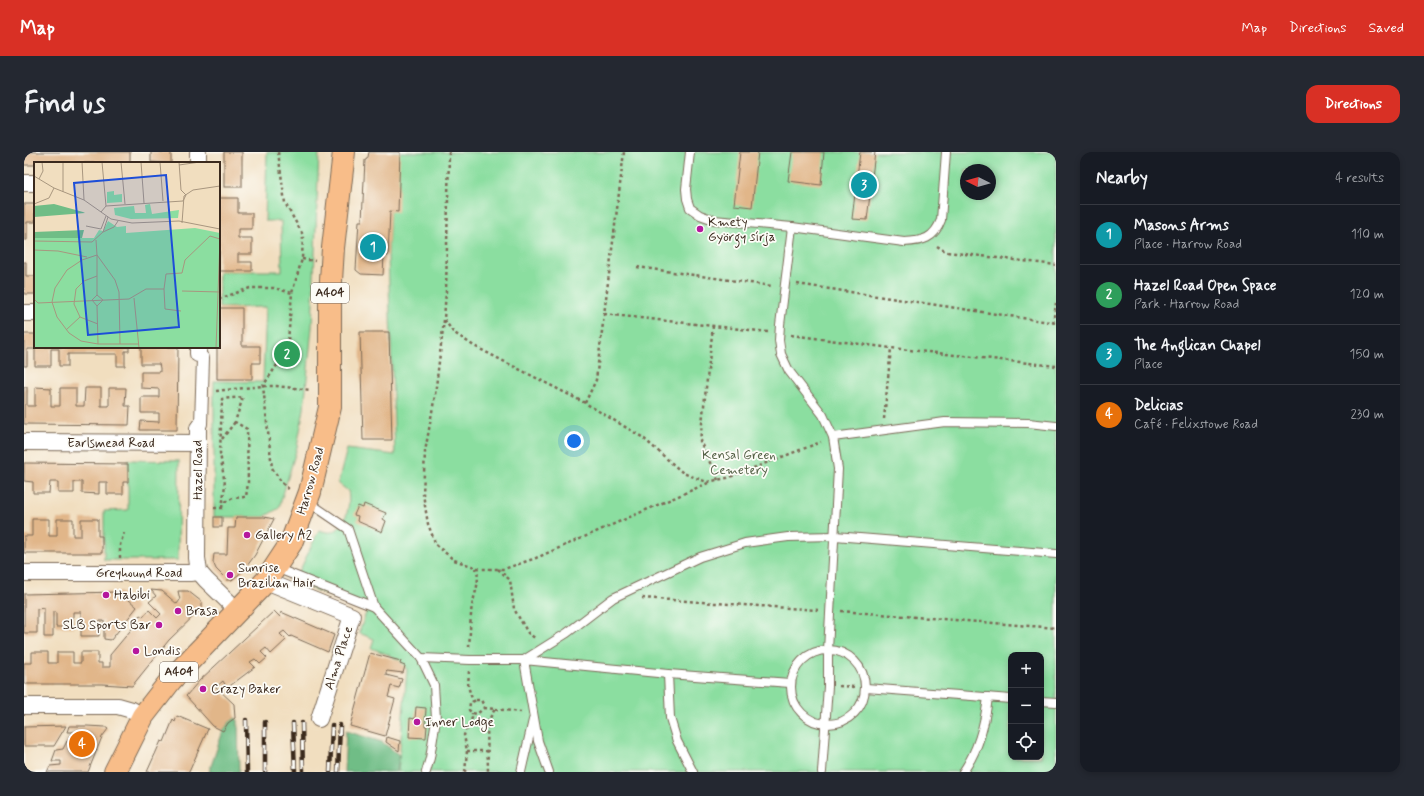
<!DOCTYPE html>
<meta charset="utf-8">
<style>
:root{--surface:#171b24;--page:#242831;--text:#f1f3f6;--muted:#9ea1a6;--line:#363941;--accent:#d93025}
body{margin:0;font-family:Mynerve,sans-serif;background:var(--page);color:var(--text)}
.controls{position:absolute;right:12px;bottom:12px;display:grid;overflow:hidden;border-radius:8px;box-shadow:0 2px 6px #0003}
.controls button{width:36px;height:36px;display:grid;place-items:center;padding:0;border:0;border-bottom:1px solid var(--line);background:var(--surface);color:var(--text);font:20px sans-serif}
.compass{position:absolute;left:936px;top:12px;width:36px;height:36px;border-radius:50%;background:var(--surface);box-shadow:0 2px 6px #0003;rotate:275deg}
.you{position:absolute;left:550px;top:289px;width:14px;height:14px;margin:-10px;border:3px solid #fff;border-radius:50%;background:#1a73e8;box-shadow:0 0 0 6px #1a73e833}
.badge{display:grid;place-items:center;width:26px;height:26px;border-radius:50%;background:var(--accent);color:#fff;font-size:13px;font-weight:700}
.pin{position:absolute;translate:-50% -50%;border:2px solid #fff;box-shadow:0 1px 4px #0006}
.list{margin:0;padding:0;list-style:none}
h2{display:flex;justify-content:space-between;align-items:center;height:52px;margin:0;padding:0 16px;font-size:17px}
h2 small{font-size:13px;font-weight:400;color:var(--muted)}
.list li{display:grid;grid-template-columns:26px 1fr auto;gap:12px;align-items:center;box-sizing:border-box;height:60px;padding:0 16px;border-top:1px solid var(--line)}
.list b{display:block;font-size:15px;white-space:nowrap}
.list p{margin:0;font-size:13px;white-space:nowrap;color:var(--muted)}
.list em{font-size:13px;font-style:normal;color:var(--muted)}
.icon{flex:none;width:22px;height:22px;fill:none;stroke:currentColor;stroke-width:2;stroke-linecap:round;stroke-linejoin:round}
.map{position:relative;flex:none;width:1032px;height:620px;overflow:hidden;border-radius:12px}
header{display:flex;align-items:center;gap:24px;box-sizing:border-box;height:56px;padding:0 20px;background:var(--accent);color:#fff}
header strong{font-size:19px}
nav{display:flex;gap:22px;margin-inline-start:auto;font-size:14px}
.intro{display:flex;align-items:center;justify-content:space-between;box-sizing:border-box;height:96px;padding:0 24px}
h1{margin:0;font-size:28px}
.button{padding:10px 18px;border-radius:12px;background:var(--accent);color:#fff;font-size:14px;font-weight:700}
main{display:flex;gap:24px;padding:0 24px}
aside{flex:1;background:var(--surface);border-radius:12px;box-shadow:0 2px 6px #0003}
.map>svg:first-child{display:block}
</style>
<header>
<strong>Map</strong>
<nav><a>Map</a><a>Directions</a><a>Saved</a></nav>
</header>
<div class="intro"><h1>Find us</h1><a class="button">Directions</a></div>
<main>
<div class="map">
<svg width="1032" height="620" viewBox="0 0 1032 620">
<rect width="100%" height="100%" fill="#fdfcf7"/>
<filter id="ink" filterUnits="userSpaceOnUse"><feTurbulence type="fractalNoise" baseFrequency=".025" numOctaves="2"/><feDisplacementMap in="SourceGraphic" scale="8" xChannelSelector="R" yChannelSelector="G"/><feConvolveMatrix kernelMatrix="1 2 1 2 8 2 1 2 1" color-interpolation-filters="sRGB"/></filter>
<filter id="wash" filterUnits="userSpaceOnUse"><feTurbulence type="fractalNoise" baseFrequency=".012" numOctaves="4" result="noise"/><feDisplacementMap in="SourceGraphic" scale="16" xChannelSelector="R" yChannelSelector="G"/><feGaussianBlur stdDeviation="0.9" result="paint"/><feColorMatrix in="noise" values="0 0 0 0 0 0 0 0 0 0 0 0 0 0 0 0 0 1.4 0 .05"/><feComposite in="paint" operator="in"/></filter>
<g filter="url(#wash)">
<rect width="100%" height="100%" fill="#f1debf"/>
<g fill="#8bdea0" stroke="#63845f" fill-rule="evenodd">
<path d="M243,0h52l-7,175 -8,82 -7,38 -18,61 -15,9h-50v-136l49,1 3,-75 -47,1v-37h63l-1,-50h-16z"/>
<path d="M368,0h664v620h-658l9,-102c-6,-13 -24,-17 -36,-22l3,-9 -15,-6 8,-23 -75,-29 8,-11 19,-40c4,1 9,3 13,2 14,-4 19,-28 16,-41l-10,-8 9,-34 48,6 -7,-199zM942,18h24v24h-24zM987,503h30v102h-30z"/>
<path d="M104,308l51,1 -1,99h-74v-49l24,-1z"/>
</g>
<g fill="#70bd86" stroke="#567452">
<path d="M211,566l3,2 1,52h-30l14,-41 5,-8z"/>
<path d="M322,579l36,11 17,13 -2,17h-53z"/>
</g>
<g id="blocks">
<g fill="#e1b689">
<path d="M0,0h106v11h-95v2h-11z"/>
<path d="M127,0h20v11l-20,-1z"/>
<rect x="200" y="0" width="18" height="35"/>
<path d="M345,0h31l-2,60 -8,-1 -2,45 -4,-1 -1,20 -22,-1 -5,-4 3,-49h3l3,-61h1l2,-3z"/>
<path d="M716,0h18l-6,55 -18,-2z"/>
<path d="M768,0h32l-3,33 -33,-4z"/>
<path d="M836,0h15l-8,68 -15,-1z"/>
<path d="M195,46h19v15h14v16h-14v9h14v16h-14v8h14v9h-33z"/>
<path d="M0,52h11v18h-8v18h-3z"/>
<path d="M0,110h2v14h9v18h-11z"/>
<path d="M195,156h23v38h18v17h-8v16h-35v-32h2z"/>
<path d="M336,180h29l3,108h-29z"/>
<path d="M0,182h11v13h94v4h-4v15h-8v-12h-49v12h-9v-17h-8v17h-16v-17h-8v17h-3z"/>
<path d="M117,195h37l-1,83h-37l1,-9 18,1v-9h-18v-16h18v-8l-18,-1v-16h19v-4l-1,-4h-18z"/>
<path d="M0,235h3v19h8v-19l16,1v18h9v-18h16v18h8l1,-18h16v18h8v-18h17l-1,18h5l-1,19 -105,-1z"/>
<path d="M0,311l104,1v18h-5v12h-16v-12h-8v12l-17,-1v-11h-8v11h-16v-11h-8l-1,11h-16v-11l-9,-1z"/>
<path d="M340,352l22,9 -3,6 3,2 -4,11 -25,-11 1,-5 -4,-1 4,-9 5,2z"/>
<rect x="190" y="365" width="8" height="10"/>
<path d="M212,365h28l10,2 -19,36 -11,15 -12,10h-5l-11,-11 -3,-7 1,-8h13l1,-26h7z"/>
<path d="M8,367h17v17h8v-17h16v17h8v-17h17v17h4v17h-78v-17h8z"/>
<path d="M127,438l11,1 15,13 3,-4 -2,-9h10l14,11v6l-33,32 -37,46 -30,-2h-78v-21h8v-11h16v11h9v-11h16v11h8v-11h17v11h4v4h8v-12l25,-30 -2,-2 7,-8 3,2 6,-7 8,8 4,-4 -12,-12 7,-6z"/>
<path d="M96,440l17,15 -26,33 -7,-1v-18h-5v15h-18v-24h-8v15h-17v-15h-3v25h-9v-29l-7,1v24h-13v-39z"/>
<path d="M250,459l6,6 1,-5 53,23 -6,17 -37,-16 -1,1 -6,-6 -4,3 6,6 -15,14 -5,-6 -5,4 6,6 -7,6 -5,-5 -5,3 5,5 -28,21 -4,-7 -7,6 18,17 1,14 -7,5 -5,8 -10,-5 -27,-30 13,-15z"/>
<path d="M346,501l31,8 -1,3 5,2 -2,7 -16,-2 -1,1v3l16,4 -3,9 -8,-2 -3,11 7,2 -10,37 -35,-10z"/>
<path d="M392,555l10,1 -1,18h2l-1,12 -17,-1 1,-19 5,1z"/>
<path d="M153,564l31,13 -19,43h-42l14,-31 3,1 9,-22 2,2z"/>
<path d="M42,574l-12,20h-30v-19z"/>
<path d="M45,574h18l18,1 3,2 -6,8 -14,35h-41l3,-6 11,-1v-4h-9l4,-11 7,-1 4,-8 15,-1 2,-8h-17z"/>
<path d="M363,585l13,4 -1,10 -13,-9z"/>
</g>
</g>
</g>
<g filter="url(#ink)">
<use href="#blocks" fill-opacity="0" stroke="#7b6956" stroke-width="1"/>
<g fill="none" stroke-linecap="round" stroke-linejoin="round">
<g stroke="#7b6956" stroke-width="10">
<g id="service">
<path d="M666,0l-4,37 1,10 3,9 10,7 14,5 78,7 -12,98 -1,15 2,14 8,17 34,44 10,22 5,32 -10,181v36l-6,86"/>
<path d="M768,75l112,15c19,-1 30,-3 37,-22l5,-68"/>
<path d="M809,285l112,-15 83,1 28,3"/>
<path d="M283,349l41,28 26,78 47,51 13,27 2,34 -6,39 -4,14"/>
<path d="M252,416l98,39"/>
<circle cx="804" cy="535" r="37"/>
<path d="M397,506l49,2h54l43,-27 46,-35 87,-41 45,-14 43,-6 47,-1 221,18"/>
<path d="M644,522l2,44 7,23 16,31"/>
<path d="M842,536l145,11"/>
<path d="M1017,549l15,1"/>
<path d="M497,620l12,-52"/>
<path d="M525,620l-11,-31 -14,-81 144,14 122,9"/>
<path d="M939,620c16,-23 22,-48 25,-75"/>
</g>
</g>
<g stroke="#7b6956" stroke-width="14">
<path id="pedestrian" d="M174,202l5,4 -2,66 -3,4"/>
</g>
<g stroke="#7b6956" stroke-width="18">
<g id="minor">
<path d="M174,11v-11"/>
<path d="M0,31h11"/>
<path d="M0,161h11"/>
<path d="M174,202v-7"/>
<path d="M174,276l-1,130 2,14 7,8 32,31"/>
<path d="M0,290l174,1"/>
<path d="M0,421h166l9,-1"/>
<path d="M242,429l86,35 -33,103"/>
<path d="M0,554h94l14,4 11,6"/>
</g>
</g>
<g stroke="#7b6956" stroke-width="24">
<path id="primary" d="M91,620l28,-56 28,-36 95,-99 25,-38 19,-51 20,-85v-110l3,-49 11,-96"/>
</g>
<g stroke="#7b6956" stroke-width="2.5" stroke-dasharray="3 3" stroke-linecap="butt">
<path d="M254,0l7,51 18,32 -1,24 -10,34 -4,48 -11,24 -14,21 9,82 10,15 9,8"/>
<path d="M425,0l-3,139 -2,28 9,13 21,14 111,57 57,34 41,36 24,9 20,-4 94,-36"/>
<path d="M913,94l9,6 10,1 100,12"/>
<path d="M278,107l13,2"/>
<path d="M613,115l135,19"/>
<path d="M773,132l259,39"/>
<path d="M195,147l31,-11h24l18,5"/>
<path d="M580,162l164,18"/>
<path d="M420,168l-9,75 -10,57 -2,42 5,30 8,21 18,15 27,9h23l32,-11 172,-75"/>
<path d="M1029,171l3,-20"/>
<path d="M689,174l-13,115 18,39"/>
<path d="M767,183l100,13 165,18"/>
<path d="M192,239l47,-5h13l35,4"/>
<path d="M561,251l11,-23 28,-228"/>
<path d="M860,267l7,-71"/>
<path d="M198,287l13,-17"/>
<path d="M190,356h11"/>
<path d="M198,356l3,-23 -5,-32 2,-54 21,-2 -8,25 12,7 1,54 -2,14 -13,1 -10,5"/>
<path d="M96,406v-13l4,-12"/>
<path d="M474,417l12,11 4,29 14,24 8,6"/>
<path d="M618,446l176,12"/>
<path d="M817,459l215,17"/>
<path d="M445,495c1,-11 1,-21 2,-32 0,-16 11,-31 5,-47"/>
<path d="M445,519l-1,15 5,16"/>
<path d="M815,534l17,1"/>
<path d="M452,548h5l2,4 1,4 -7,6 -5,-1 -3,-3 1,-7z"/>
<path d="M460,556l11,1 -8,14 1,49"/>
<path d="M471,557l26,3"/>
<path d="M443,599h20"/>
<path d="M441,620l2,-21 -3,-16 8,-17v-5"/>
</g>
<use href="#service" stroke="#fff" stroke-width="8"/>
<use href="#pedestrian" stroke="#fff" stroke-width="12"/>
<use href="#minor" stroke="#fff" stroke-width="16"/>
<use href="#primary" stroke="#f8bd89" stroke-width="22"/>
<g stroke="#3b2a1e" stroke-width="4.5">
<g id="rail">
<path d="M222,568l1,52"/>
<path d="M269,571l2,49"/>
<path d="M278,571l1,49"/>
<path d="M241,620v-50"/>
<path d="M306,620l2,-47"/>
<path d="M314,620l2,-47"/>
</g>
</g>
<use href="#rail" stroke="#fdfcf7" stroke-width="3" stroke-dasharray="9" stroke-linecap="butt"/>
</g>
</g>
<g fill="#b5179e" stroke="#fdfcf7" stroke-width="1.5">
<circle cx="676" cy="77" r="4"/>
<circle cx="223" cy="383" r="4"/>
<circle cx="206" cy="423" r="4"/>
<circle cx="82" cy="443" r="4"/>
<circle cx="154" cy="459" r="4"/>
<circle cx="135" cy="473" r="4"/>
<circle cx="112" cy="499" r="4"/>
<circle cx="179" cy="537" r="4"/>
<circle cx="393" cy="570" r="4"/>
</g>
<g text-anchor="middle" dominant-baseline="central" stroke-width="3.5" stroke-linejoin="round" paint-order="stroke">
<g fill="#fdfcf7" stroke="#75695f" stroke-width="1">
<rect x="287" y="131" width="38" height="20" rx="3"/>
<rect x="136" y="510" width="38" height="20" rx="3"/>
</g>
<g font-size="12" font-weight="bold" fill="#3b2a1e">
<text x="306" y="141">A404</text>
<text x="155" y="520">A404</text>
</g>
<g font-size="13" fill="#3b2a1e" stroke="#fdfcf7" text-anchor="start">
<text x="684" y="70">Kmety<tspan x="684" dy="15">György sírja</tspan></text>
<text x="231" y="383">Gallery A2</text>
<text x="214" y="416">Sunrise<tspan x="214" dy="15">Brazilian Hair</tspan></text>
<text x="90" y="443">Habibi</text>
<text x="162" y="459">Brasa</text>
<text x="127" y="473" text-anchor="end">SLB Sports Bar</text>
<text x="120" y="499">Londis</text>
<text x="187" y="537">Crazy Baker</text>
<text x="401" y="570">Inner Lodge</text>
</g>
<g font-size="13" fill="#3b2a1e" stroke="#fdfcf7">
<text x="87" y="291">Earlsmead Road</text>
<text transform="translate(174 318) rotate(-90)">Hazel Road</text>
<text transform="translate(287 329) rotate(-74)">Harrow Road</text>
<text x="115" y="421">Greyhound Road</text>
<text transform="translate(315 506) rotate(-72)">Alma Place</text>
</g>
<g font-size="13" fill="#536045" stroke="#fdfcf7">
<text x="715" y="303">Kensal Green<tspan x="715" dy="15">Cemetery</tspan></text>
</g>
</g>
<g transform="translate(10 10)">
<rect width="186" height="186" fill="#f1debf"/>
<path d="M80,29v4l8,-1v8l-15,1v-11zM116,42l2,10 27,-4 -1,8 -47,1 -16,-4 -1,-7 20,-2 1,7h11l-1,-8zM74,59l9,6 9,-1v7l69,-5 25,5v115h-186v-110h60l5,-8 4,1z" fill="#8bdea0"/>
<path d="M20,42l29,8 2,1 -51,4v-11zM50,68l-2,8h-48v-6z" fill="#70bd86"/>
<path fill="none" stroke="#a8967f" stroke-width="1" d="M29,0v30M48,0l2,38M87,0l4,42M107,0l3,41M126,0l3,39M145,3l21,-3M0,14l20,12 30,12 27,19 21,4 47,-2 41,8M5,17l4,-8 -1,-9M0,42l15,-6 5,-10M72,44l77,-5 3,-6 -5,-5 -2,-28M67,50l5,-6 -4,-44M148,61l2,-27 9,-6 27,-4M52,64l15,3 5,-13M69,70l5,-15M62,78l1,15 18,25 4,12 1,52h-22l-1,-38M0,79l58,1 11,-10 11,-5 4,-6M0,88l24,1 29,6M130,127l1,20 16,2M148,129l38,1M63,133v-40l-15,5 -15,10 -12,18 -3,14 5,15 12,16 12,8 17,3M63,133l-5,5 5,6M63,133l6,5 -6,6M100,136l5,50M0,137l4,4 91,-4 17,-10h18l2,-15 16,-1 3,-13 25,-24 10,3M46,155l18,7M32,168l14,-13 -6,-13 2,-15 8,-8 13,-5M86,182h19M182,186l4,-109"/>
<path fill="#1d4ed8" fill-opacity="0.15" stroke="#1d4ed8" stroke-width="2" d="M132,13l13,152 -91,8 -14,-152z"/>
<rect width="186" height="186" fill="none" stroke="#3b2a1e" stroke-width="2"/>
</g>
</svg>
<div class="controls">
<button>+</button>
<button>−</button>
<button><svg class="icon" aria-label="locate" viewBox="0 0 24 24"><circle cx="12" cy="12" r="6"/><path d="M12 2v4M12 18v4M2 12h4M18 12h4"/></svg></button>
</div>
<svg class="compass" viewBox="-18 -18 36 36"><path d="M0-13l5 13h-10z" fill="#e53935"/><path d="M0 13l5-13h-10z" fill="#9ea1a6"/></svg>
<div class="you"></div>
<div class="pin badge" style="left:349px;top:95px;background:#0f9aa8">1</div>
<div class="pin badge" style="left:263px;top:202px;background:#2e9e5b">2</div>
<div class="pin badge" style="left:840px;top:33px;background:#0f9aa8">3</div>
<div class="pin badge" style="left:58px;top:592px;background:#e8710a">4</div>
</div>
<aside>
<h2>Nearby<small>4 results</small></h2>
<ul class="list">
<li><span class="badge" style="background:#0f9aa8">1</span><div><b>Masons Arms</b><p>Place · Harrow Road</p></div><em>110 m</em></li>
<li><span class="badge" style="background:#2e9e5b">2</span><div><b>Hazel Road Open Space</b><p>Park · Harrow Road</p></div><em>120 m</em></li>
<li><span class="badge" style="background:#0f9aa8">3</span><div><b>The Anglican Chapel</b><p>Place</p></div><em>150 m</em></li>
<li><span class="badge" style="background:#e8710a">4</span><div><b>Delicias</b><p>Café · Felixstowe Road</p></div><em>230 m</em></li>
</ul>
</aside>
</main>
